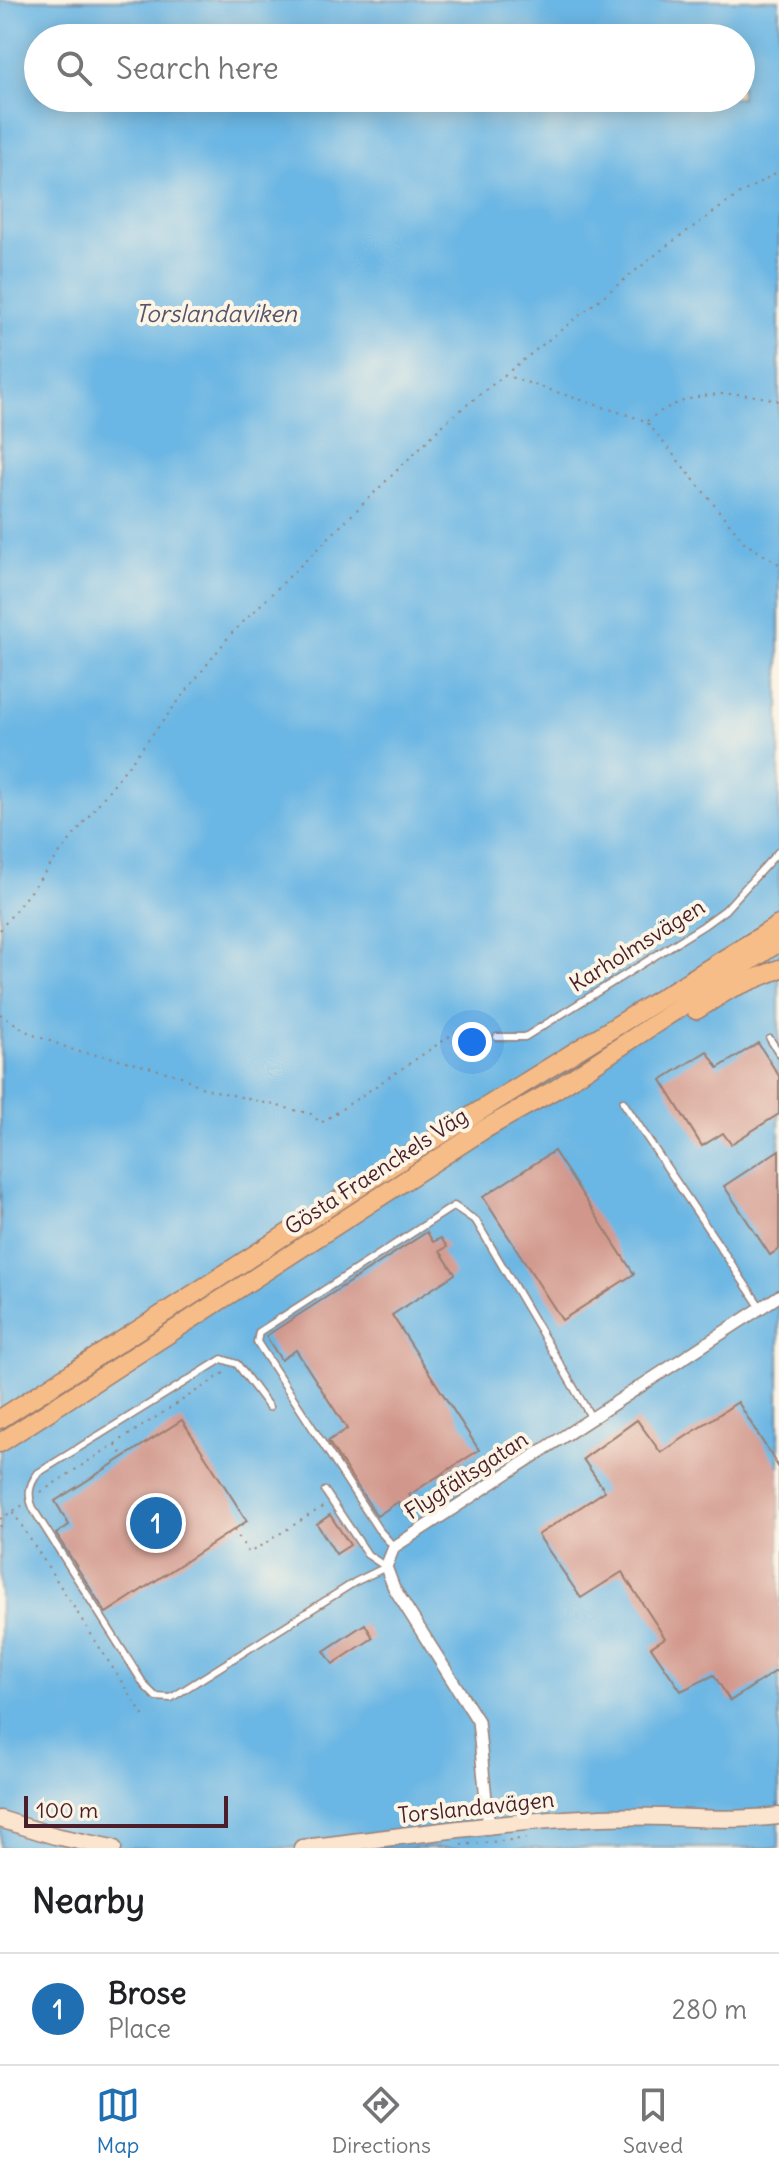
<!DOCTYPE html>
<meta charset="utf-8">
<style>
:root{--surface:#fff;--page:#f2f2f2;--text:#202124;--muted:#757577;--line:#e0e0e0;--accent:#1f6fb2}
body{margin:0;font-family:Delius,sans-serif;background:var(--page);color:var(--text)}
.scale{position:absolute;left:24px;bottom:20px;width:204px;box-sizing:border-box;padding-left:8px;border:4px solid #4a1f2b;border-top:0;font-size:22px;line-height:28px;white-space:nowrap;color:#4a1f2b;-webkit-text-stroke:6px #fcf5e5;paint-order:stroke}
.you{position:absolute;left:472px;top:1042px;width:28px;height:28px;margin:-20px;border:6px solid #fff;border-radius:50%;background:#1a73e8;box-shadow:0 0 0 12px #1a73e833}
.badge{display:grid;place-items:center;width:52px;height:52px;border-radius:50%;background:var(--accent);color:#fff;font-size:26px;font-weight:700}
.pin{position:absolute;translate:-50% -50%;border:4px solid #fff;box-shadow:0 2px 8px #0006}
.list{margin:0;padding:0;list-style:none}
h2{display:flex;justify-content:space-between;align-items:center;height:104px;margin:0;padding:0 32px;font-size:34px}
h2 small{font-size:26px;font-weight:400;color:var(--muted)}
.list li{display:grid;grid-template-columns:52px 1fr auto;gap:24px;align-items:center;box-sizing:border-box;height:112px;padding:0 32px;border-top:2px solid var(--line)}
.list b{display:block;font-size:30px;white-space:nowrap}
.list p{margin:0;font-size:26px;white-space:nowrap;color:var(--muted)}
.list em{font-size:26px;font-style:normal;color:var(--muted)}
.icon{flex:none;width:44px;height:44px;fill:none;stroke:currentColor;stroke-width:2;stroke-linecap:round;stroke-linejoin:round}
.map{position:relative;flex:none;width:779px;height:1848px;overflow:hidden}
.search{position:absolute;background:var(--surface);box-shadow:0 4px 20px #0003;left:24px;right:24px;top:24px;height:88px;display:flex;align-items:center;gap:20px;box-sizing:border-box;padding:0 28px;border-radius:44px;color:var(--muted);font-size:30px}
.sheet{height:216px;background:var(--surface)}
nav{display:flex;justify-content:space-around;align-items:center;box-sizing:border-box;height:112px;border-top:2px solid var(--line);background:var(--surface);font-size:22px;color:var(--muted)}
nav a{display:grid;justify-items:center;gap:4px}
nav .on{color:var(--accent)}
.map>svg:first-child{display:block}
</style>
<div class="map">
<svg width="779" height="1848" viewBox="0 0 779 1848">
<rect width="100%" height="100%" fill="#fcf5e5"/>
<filter id="ink" filterUnits="userSpaceOnUse"><feTurbulence type="fractalNoise" baseFrequency=".0125" numOctaves="2"/><feDisplacementMap in="SourceGraphic" scale="16" xChannelSelector="R" yChannelSelector="G"/><feConvolveMatrix kernelMatrix="1 2 1 2 8 2 1 2 1" color-interpolation-filters="sRGB"/></filter>
<filter id="wash" filterUnits="userSpaceOnUse"><feTurbulence type="fractalNoise" baseFrequency=".006" numOctaves="4" result="noise"/><feDisplacementMap in="SourceGraphic" scale="32" xChannelSelector="R" yChannelSelector="G"/><feGaussianBlur stdDeviation="1.8" result="paint"/><feColorMatrix in="noise" values="0 0 0 0 0 0 0 0 0 0 0 0 0 0 0 0 0 1.4 0 .05"/><feComposite in="paint" operator="in"/></filter>
<g filter="url(#wash)">
<rect width="100%" height="100%" fill="#ebdeba"/>
<path fill="#6bb6e4" stroke="#5a6a88" stroke-width="2" fill-rule="evenodd" d="M0,0h779v1848h-779zM38,38h703v60h-703z"/>
<g id="blocks">
<g fill="#d1978c">
<path d="M758,1043l21,33v38l-48,30 -8,-11 -21,13 -41,-66 46,-29 11,17z"/>
<path d="M779,1150v99l-9,6 -46,-69z"/>
<path d="M554,1151l80,123 -72,46 -79,-123z"/>
<path d="M427,1232l6,10 8,-4 6,9 -7,4 15,23 -63,41 87,135 -70,45 8,13 -10,7 -9,-13 -21,14 -49,-75 19,-12 -51,-79 -15,10 -15,-24z"/>
<path d="M738,1402l41,66v201l-49,32 -16,-26 -33,16 -30,-44 14,-9 -43,-66 -41,26 -43,-63 67,-44 -22,-32 54,-39 24,33z"/>
<path d="M182,1420l65,101 -141,92 -50,-79 13,-9 -14,-24z"/>
<path d="M330,1515l20,30 -14,9 -19,-30z"/>
<path d="M365,1624l8,14 -40,26 -9,-13z"/>
</g>
</g>
</g>
<g filter="url(#ink)">
<use href="#blocks" fill-opacity="0" stroke="#9a7e72" stroke-width="2"/>
<g fill="none" stroke-linecap="round" stroke-linejoin="round">
<g stroke="#9a7e72" stroke-width="9">
<g id="lane">
<path d="M497,1037h28l178,-111 22,-16 54,-59"/>
<path d="M770,1039l9,14"/>
<path d="M623,1102l138,206"/>
<path d="M269,1407l-32,-43 -15,-5 -184,114c-10,13 -11,24 -3,39l110,174 11,11 15,1 184,-116 31,-15"/>
<path d="M325,1491l43,64 18,12"/>
<path d="M394,1547l-16,-18 -121,-187 2,-10 195,-126 22,15 115,196"/>
</g>
</g>
<g stroke="#9a7e72" stroke-width="14">
<path id="street" d="M489,1828l-11,-107 -84,-133 -8,-21 8,-20 385,-251"/>
</g>
<g stroke="#9a7e72" stroke-width="19">
<g id="secondary">
<path d="M0,1819l55,17 58,12"/>
<path d="M302,1848c99,-11 200,-27 299,-31 60,-3 119,6 178,-1"/>
</g>
</g>
<g stroke="#9a7e72" stroke-width="21">
<g id="primary">
<path d="M696,1010l34,-21 49,-20"/>
<path d="M0,1419l423,-273 356,-221"/>
<path d="M0,1443l483,-313 73,-41 223,-147"/>
</g>
</g>
<g stroke="#9a7e72" stroke-width="2" stroke-dasharray="2 6" stroke-linecap="butt">
<path d="M504,375l142,46 100,123 33,20"/>
<path d="M647,421c38,-31 88,-32 132,-20"/>
<path d="M0,930l230,-295 218,-215 221,-176 69,-49 41,-24"/>
<path d="M0,1014l31,20 48,18 36,6 66,18 22,12 108,26 10,9 138,-93 17,-1 12,5"/>
<path d="M116,1445l8,12"/>
<path d="M41,1492l186,-121"/>
<path d="M13,1512l131,205"/>
<path d="M0,1519l23,-14"/>
<path d="M0,1525l1,2"/>
<path d="M234,1530l15,23 75,-47"/>
<path d="M461,1845l69,-7"/>
</g>
<use href="#lane" stroke="#fff" stroke-width="6"/>
<use href="#street" stroke="#fff" stroke-width="11"/>
<use href="#secondary" stroke="#fce5cf" stroke-width="16"/>
<use href="#primary" stroke="#f7bd88" stroke-width="18"/>
</g>
</g>
<g text-anchor="middle" dominant-baseline="central" stroke-width="8" stroke-linejoin="round" paint-order="stroke">
<g font-size="22" fill="#4a1f2b" stroke="#fcf5e5">
<text transform="translate(637 945) rotate(-32)">Karholmsvägen</text>
<text transform="translate(376 1171) rotate(-33)">Gösta Fraenckels Väg</text>
<text transform="translate(466 1475) rotate(-33)">Flygfältsgatan</text>
<text transform="translate(476 1807) rotate(-6)">Torslandavägen</text>
</g>
<g font-size="24" font-style="italic" fill="#56546c" stroke="#fcf5e5">
<text x="216" y="313">Torslandaviken</text>
</g>
</g>
</svg>
<div class="scale">100 m</div>
<div class="you"></div>
<div class="pin badge" style="left:156px;top:1523px">1</div>
<div class="search"><svg class="icon" aria-label="search" viewBox="0 0 24 24"><circle cx="10" cy="10" r="6"/><path d="M15 15l6 6"/></svg>Search here</div>
</div>
<section class="sheet">
<h2>Nearby<small></small></h2>
<ul class="list">
<li><span class="badge">1</span><div><b>Brose</b><p>Place</p></div><em>280 m</em></li>
</ul>
</section>
<nav>
<a class="on"><svg class="icon" aria-label="map" viewBox="0 0 24 24"><path d="M3 6l6-2 6 2 6-2v14l-6 2-6-2-6 2zM9 4v14M15 6v14"/></svg>Map</a>
<a><svg class="icon" aria-label="directions" viewBox="0 0 24 24"><path d="M12 3l9 9-9 9-9-9zM9 14v-3h6M13 9l2 2-2 2"/></svg>Directions</a>
<a><svg class="icon" aria-label="saved" viewBox="0 0 24 24"><path d="M7 4h10v16l-5-4-5 4z"/></svg>Saved</a>
</nav>
